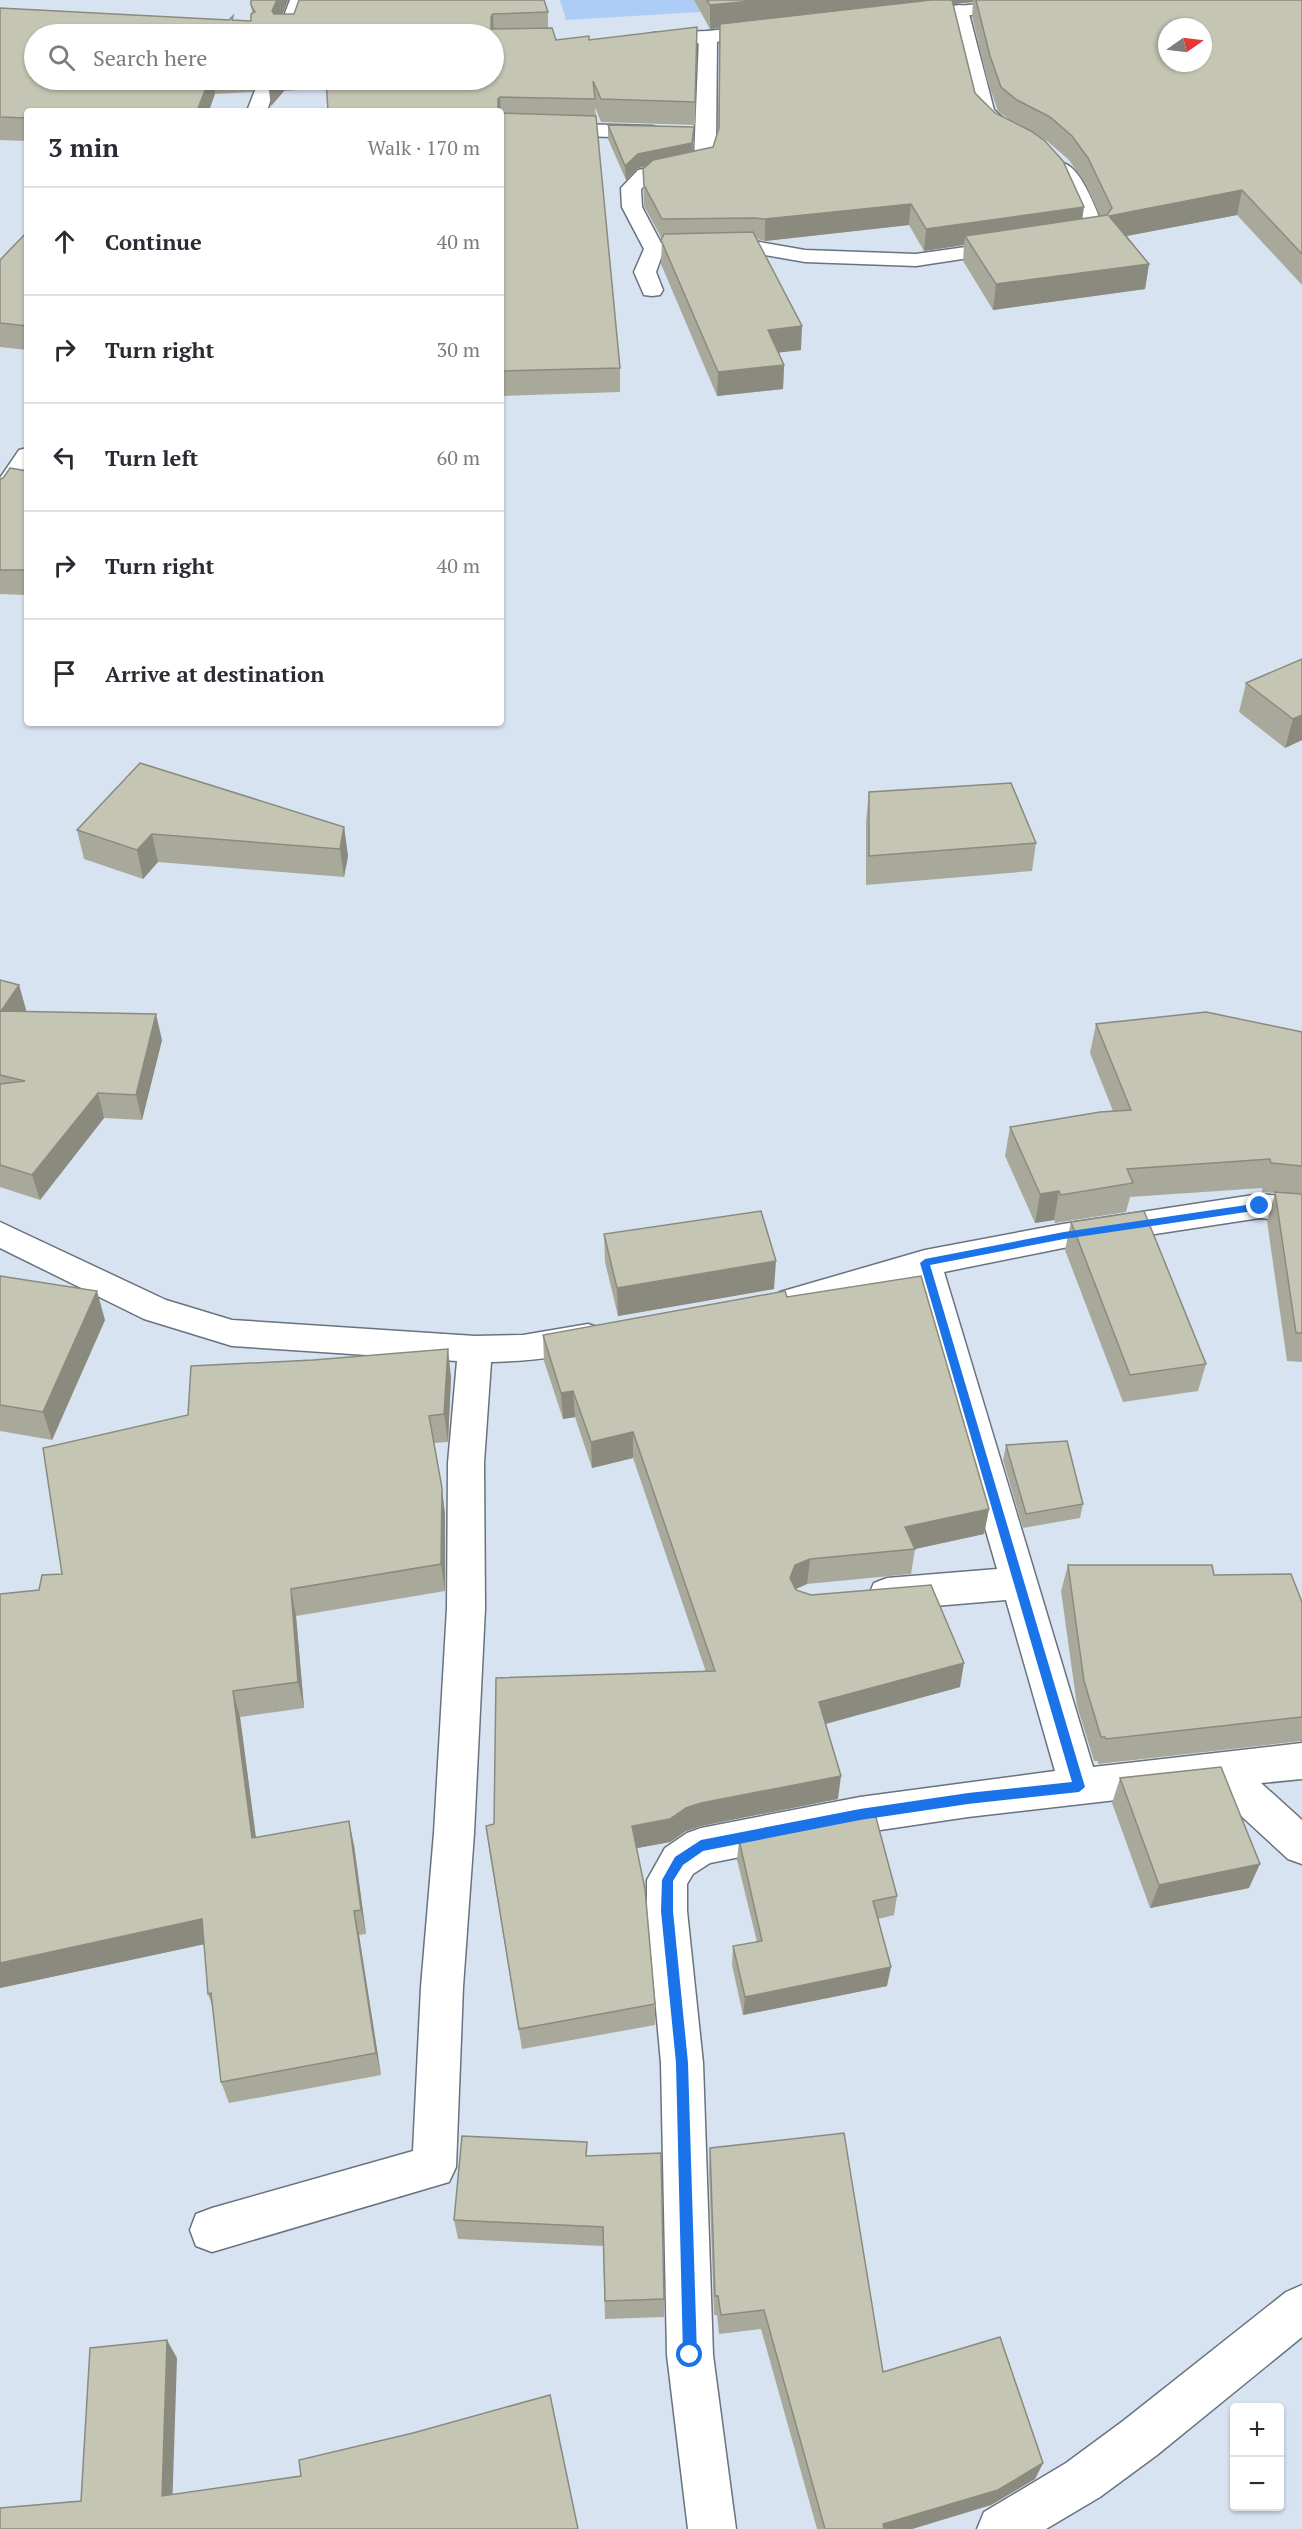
<!DOCTYPE html>
<meta charset="utf-8">
<style>
:root{--surface:#fff;--page:#f2f2f3;--text:#2b2b33;--muted:#7c7c81;--line:#e1e1e2}
body{margin:0;font-family:"PT Serif",serif;background:var(--page);color:var(--text)}
.controls{position:absolute;right:18px;bottom:18px;display:grid;overflow:hidden;border-radius:6px;box-shadow:0 2px 4px #0004}
.controls button{width:54px;height:54px;display:grid;place-items:center;padding:0;border:0;border-bottom:2px solid var(--line);background:var(--surface);color:var(--text);font:30px sans-serif}
.compass{position:absolute;left:1158px;top:18px;width:54px;height:54px;border-radius:50%;background:var(--surface);box-shadow:0 2px 4px #0004;rotate:76deg}
.stop{position:absolute;width:18px;height:18px;margin:-14px;border:4px solid #1a73e8;border-radius:50%;background:#fff}
.stop.end{background:#1a73e8;border-color:#fff;box-shadow:0 2px 6px #0008}
.list{margin:0;padding:0;list-style:none}
h2{display:flex;justify-content:space-between;align-items:center;height:78px;margin:0;padding:0 24px;font-size:26px}
h2 small{font-size:20px;font-weight:400;color:var(--muted)}
.list li{display:grid;grid-template-columns:39px 1fr auto;gap:18px;align-items:center;box-sizing:border-box;height:108px;padding:0 24px;border-top:2px solid var(--line)}
.list b{display:block;font-size:22px;white-space:nowrap}
.list em{font-size:20px;font-style:normal;color:var(--muted)}
.icon{flex:none;width:33px;height:33px;fill:none;stroke:currentColor;stroke-width:2;stroke-linecap:round;stroke-linejoin:round}
.map{position:relative;flex:none;width:1302px;height:2529px;overflow:hidden}
.search{position:absolute;background:var(--surface);box-shadow:0 2px 4px #0004;left:24px;top:24px;width:480px;height:66px;display:flex;align-items:center;gap:15px;box-sizing:border-box;padding:0 21px;border-radius:33px;color:var(--muted);font-size:22px}
.panel{position:absolute;background:var(--surface);box-shadow:0 2px 4px #0004;left:24px;top:108px;width:480px;height:618px;border-radius:6px}
.map>svg:first-child{display:block}
</style>
<div class="map">
<svg width="1302" height="2529" viewBox="0 0 1302 2529">
<rect width="100%" height="100%" fill="#d8e3f2"/>
<path fill="#adcdf6" d="M560,0h169l5,10 -168,10z"/>
<g fill="none" stroke-linecap="round" stroke-linejoin="round">
<g stroke="#69727f" stroke-width="3">
<g id="street">
<path d="M290,0h18l-13,34h-18z"/>
<path d="M959,5l6,1 3,4 26,100 25,22 -3,4 -7,2 -15,-6 -19,-20 -25,-102 3,-4z"/>
<path d="M708,31l7,2 2,4 -1,112 -6,18 -58,12 -11,10 1,18 19,36 93,-2 51,9 111,4 92,-13 7,2 3,4 -3,4 -99,15 -111,-4 -51,-9 -92,2 -6,17 7,18 -3,5 -8,1 -8,-1 -10,-23 10,-23 -22,-42 -1,-19 17,-18 56,-11 5,-122 2,-4z"/>
<path d="M259,80h18l-10,31h-20z"/>
<path d="M501,122l151,4 7,2 3,4 -3,4 -7,2 -151,-4z"/>
<path d="M1063,163c20,5 35,53 43,71l-3,4 -35,6 -7,-2 -3,-4 3,-4 23,-4 -23,-50 -8,-11 3,-4z"/>
<path d="M27,448v25l-19,28 -8,2v-25l19,-28z"/>
<path d="M1260,1194l42,4v24l-42,-4 -197,30 -119,24 149,495 209,-24v36l-41,4 41,37v44l-14,-5 -76,-70 -244,28 -108,16 -150,30 -17,11 -6,10v27l16,152 10,292 23,174h-48l-21,-174 -6,-292 -14,-152v-31l18,-32 22,-15 14,-5 159,-31 195,-26 -49,-171 -119,10 -13,-5 -5,-11 5,-11 13,-5 110,-9 -84,-290 -121,35 -12,-4 -5,-9 5,-9 145,-42 138,-26z"/>
<path d="M0,1222l166,78 66,20 243,16 48,-1 65,-11 12,4 5,9 -5,9c-35,12 -73,15 -109,16l-7,101 1,145 -11,225 -11,154 -7,180 -7,15 -237,70 -16,-6 -6,-16 6,-16 16,-6 201,-57 8,-164 13,-154 13,-225 1,-145 9,-102 -225,-15 -88,-27 -144,-71z"/>
<path d="M1302,2285v52l-145,118 -57,42 -54,32h-69l7,-17 82,-49 57,-42 163,-129z"/>
</g>
</g>
<g stroke="#69727f" stroke-width="3">
<g id="secondary">
<path d="M1027,0h76l-3,4 -6,1 -184,15 -6,-1 -3,-4 3,-4 6,-1z"/>
<path d="M763,25l7,2 2,4 -2,4 -62,8 -55,2 -7,-2 -2,-4 2,-4 7,-2 55,-2z"/>
</g>
</g>
<use href="#street" fill="#fff" fill-rule="evenodd"/>
<use href="#secondary" fill="#fff" fill-rule="evenodd"/>
</g>
<g fill="#a9a99b" fill-rule="evenodd">
<path d="M288,0l-5,14 265,-2v16l8,12h33l108,-13 -2,98 -94,-3 -6,-15 25,261v24l-119,4v-285h-173l-1,-23 -43,3 -13,15 -2,-26h225v-46h-460v46h223l-5,12 -37,2 -188,17v30l-27,-1v-132l229,12 4,-4v4l18,1 1,-8 -1,-8z"/>
<path d="M694,0h608v285l-65,-70 -110,21 22,28 -4,25 -152,21 -30,-49 1,-16 -40,6 -15,-26 -144,16 -8,-2 44,111 -22,2 5,13 -1,24 -66,7 -56,-132 1,-25 -18,-33 -1,-37 3,-3 -8,2 -12,12 -18,-41v-14l86,16 -1,10 20,-4 5,-18 2,-101 -10,1zM973,2l-1,14 15,64 11,31 13,10 -16,-8 -20,-20 -22,-89zM1041,138l6,3 22,19 16,23 15,33 -18,3z"/>
<path d="M27,232v118l-27,-3v-87z"/>
<path d="M27,471v124l-27,-1v-115z"/>
<path d="M1302,659v81l-17,8 -46,-36 7,-29z"/>
<path d="M869,792l167,51 -4,28 -166,14v-64z"/>
<path d="M344,827l4,29 -4,21 -186,-15 -15,17 -59,-20 -7,-29z"/>
<path d="M0,980l19,5 7,25 -1,1 137,29 -20,80 -38,-2 -64,82 -40,-13z"/>
<path d="M1096,1024l206,8v330l-15,-1 -20,-140 8,-28 -13,-1v-4l-132,9 -4,15 -71,11 -1,-3 -19,3 -30,-67 5,-29 103,-16 -23,-58z"/>
<path d="M1071,1222l135,142 -8,27 -75,11 -58,-152z"/>
<path d="M604,1234l170,55 -156,27 -13,-54z"/>
<path d="M0,1276l105,44 -53,120 -52,-9z"/>
<path d="M787,1297l202,212 -5,25 -69,15 -4,25 -104,10 -11,5v1l164,97 -134,37 12,75 -137,27 -15,5 -16,11 -33,6 18,156v21l-133,24 -33,-200 -3,-23 8,-2 212,-152 -73,-214 -41,10 -17,-51 -12,2 -19,-58 -1,-26z"/>
<path d="M451,1377l-3,65 -14,1 8,45 3,27v76l-149,25 8,92 -64,9 16,120 98,8 12,89 -7,1 22,140 -152,28 -8,-21 -8,-74 -5,-14 -4,-50 -204,44v-394l39,-4 23,-16z"/>
<path d="M1006,1445l77,59 -3,14 -57,10 -20,-68z"/>
<path d="M1068,1565l146,10 88,27v139l-204,23v-3h-4l-17,-55 -16,-115z"/>
<path d="M1120,1778l129,110 -99,20 -38,-105z"/>
<path d="M739,1840l158,56 -3,19 -16,4 9,67 -144,29 -11,-50 1,-19 24,-4 -20,-82z"/>
<path d="M710,2148l173,224 160,91 -8,16 -44,26 -79,24h-95l-56,-200 -42,5 -2,-19h-3l-5,-146z"/>
<path d="M588,2156l76,143v18l-59,2 -2,-73 -145,-7 -4,-19z"/>
</g>
<g fill="#8a8a7e">
<path d="M277,0h11l-13,33 -3,-22z"/>
<path d="M762,0h211v2l-263,27v-24z"/>
<path d="M493,14l1,23 -2,-3 -1,-17z"/>
<path d="M209,80h4l2,14 -6,17h-12z"/>
<path d="M250,80h7l-5,12z"/>
<path d="M271,80h12l1,11 -13,15 -3,-23z"/>
<path d="M500,97l1,14h-3v-12z"/>
<path d="M694,127l-2,30 -54,11 -12,12 -1,-14 13,-12z"/>
<path d="M1242,190l-5,25 -132,25 4,-24z"/>
<path d="M911,204l-2,21 -144,16v-22z"/>
<path d="M1084,207l-3,21 -116,8 -1,9 -40,6 2,-22z"/>
<path d="M1149,264l-4,25 -152,21 3,-26z"/>
<path d="M802,326l-1,24 -34,4 1,-24z"/>
<path d="M784,365l-1,24 -66,7 1,-24z"/>
<path d="M1302,715v25l-17,8 8,-29z"/>
<path d="M344,827l4,29 -4,21 -4,-28z"/>
<path d="M152,834l6,28 -15,17 -6,-29z"/>
<path d="M19,985l7,25 -18,26 -7,-25z"/>
<path d="M156,1014l6,26 -20,80 -6,-25z"/>
<path d="M98,1093l6,25 -64,82 -8,-25z"/>
<path d="M1059,1191l-5,29 -19,3 5,-29z"/>
<path d="M776,1261l-2,28 -156,27 -1,-28z"/>
<path d="M97,1291l8,29 -53,120 -9,-28z"/>
<path d="M448,1349l3,28 -3,65 -4,-28z"/>
<path d="M573,1391l2,26 -12,2 -2,-26z"/>
<path d="M633,1432v26l-41,10 -1,-26z"/>
<path d="M442,1488l3,27v76l-4,-27z"/>
<path d="M989,1509l-5,25 -69,15 -10,-22z"/>
<path d="M810,1559l-3,25 -14,6 -3,-12 5,-13z"/>
<path d="M291,1589l5,27 8,92 -6,-26z"/>
<path d="M964,1663l-4,24 -143,39 2,-24z"/>
<path d="M233,1691l7,26 19,145 -7,-24z"/>
<path d="M841,1776l-3,23 -137,27 -15,5 -16,11 -38,7v-23l69,-23z"/>
<path d="M349,1821l5,24 12,89 -5,-24z"/>
<path d="M1260,1864l-11,24 -99,20 9,-23z"/>
<path d="M354,1911l5,24 22,140 -5,-22z"/>
<path d="M202,1919l8,24 -210,45v-25z"/>
<path d="M891,1967l-4,19 -144,29 2,-18z"/>
<path d="M167,2340l10,18 -5,154 -10,-16z"/>
<path d="M1043,2463l-8,16 -44,26 -79,24h-31l2,-5z"/>
</g>
<g fill="#c5c5b4" stroke="#8a8a7e" stroke-width="1.5" fill-rule="evenodd">
<path d="M251,0h26l-5,11 2,3h20l5,-14h245l4,12 -55,2 -2,3v12l61,-1 4,12 33,-4v4l108,-13 -2,75 -94,-3 -8,-18 2,18 -95,-2 -2,2v12h-170l-2,-31h168v-46h-460v46h175l-12,31h-170v7l-27,-1v-109l229,12 4,-4 -1,4 19,1v-7l4,-2 -4,-7z"/>
<path d="M707,0h55l-52,5z"/>
<path d="M931,0h21l23,93 20,20 36,18 14,10 18,20 21,46 -158,22 -15,-25 -146,15 -10,-1 -93,1 -18,-34 -1,-16 10,-9 60,-13 6,-19 1,-104z"/>
<path d="M976,0h326v254l-60,-64 -133,26 40,48 -153,20 -31,-48 142,-21 5,-7 -24,-50 -16,-22 -22,-19 -33,-17 -16,-13 -11,-31zM1167,27h36v36h-36z"/>
<path d="M501,113l95,3 24,252 -119,3z"/>
<path d="M608,125l86,2 -2,16 -54,11 -13,12z"/>
<path d="M27,232v94l-27,-3v-63z"/>
<path d="M753,232l49,94 -34,4 16,35 -66,7 -57,-132 3,-6z"/>
<path d="M10,468l17,3v99h-27v-91l3,-1z"/>
<path d="M1302,659v56l-9,4 -47,-36z"/>
<path d="M140,763l204,64 -4,22 -188,-15 -15,16 -60,-20z"/>
<path d="M1011,783l25,60 -167,13v-64z"/>
<path d="M0,980l19,5 -18,26 155,3 -20,81 -38,-2 -66,82 -32,-10v-81l25,-3 -25,-6z"/>
<path d="M1206,1012l96,20v134l-31,-3 -1,-4 -143,10 6,14 -72,12 -2,-4 -19,3 -30,-67 90,-15 31,-2 -35,-86z"/>
<path d="M1275,1192l27,2v139h-6z"/>
<path d="M761,1211l15,50 -159,27 -13,-54z"/>
<path d="M1144,1211l62,153 -76,11 -59,-153z"/>
<path d="M0,1276l97,15 -54,121 -43,-7z"/>
<path d="M921,1276l68,233 -84,18 10,22 -105,10 -15,6 -5,13 6,12 15,5 120,-10 33,78 -145,39 22,74 -140,27 -15,5 -16,11 -38,7 13,63 10,115 -136,25 -33,-203 8,-2 2,-146 219,-7 -82,-239 -42,10 -18,-51 -12,2 -18,-58 242,-44 2,6z"/>
<path d="M448,1349l-4,65 -15,2 13,72 -1,76 -150,25 7,93 -65,9 19,147 97,-17 12,89 -7,1 22,142 -155,29 -10,-89 -3,1 -6,-75 -202,44v-369l39,-4 3,-15 20,-1 -19,-126 145,-33 3,-49 122,-6z"/>
<path d="M1067,1441l16,63 -57,10 -20,-69z"/>
<path d="M1068,1565h144l2,10 77,-1 11,28v115l-196,22 -1,-2h-4l-17,-56z"/>
<path d="M1221,1767l39,97 -101,21 -39,-107z"/>
<path d="M875,1814l22,82 -24,5 18,66 -146,30 -12,-51 29,-5 -23,-101z"/>
<path d="M844,2133l39,239 117,-35 43,126 -45,27 -115,34 1,5h-59l-61,-219 -43,5 -3,-19h-3l-5,-148z"/>
<path d="M462,2136l125,6 -1,14 75,-3 3,146 -59,2 -2,-74 -149,-7z"/>
<path d="M167,2340l-5,156 139,-20 -2,-16 114,-27 137,-38 28,134h-578v-21l81,-7 9,-153z"/>
</g>
<path fill="#1a73e8" d="M1260,1203l4,3 -4,4 -196,29 -134,26 155,522 -6,5 -111,12 -108,16 -157,31 -20,14 -10,16v30l15,152 9,292 -2,5 -5,2 -5,-2 -2,-5 -7,-292 -15,-152 1,-31 13,-23 26,-17 159,-31 108,-16 104,-11 -152,-519 5,-4 139,-27z"/>
</svg>
<div class="controls">
<button>+</button>
<button>−</button>
</div>
<svg class="compass" viewBox="-18 -18 36 36"><path d="M0-13l5 13h-10z" fill="#e53935"/><path d="M0 13l5-13h-10z" fill="#7c7c81"/></svg>
<div class="stop" style="left:690px;top:2355px"></div>
<div class="stop end" style="left:1260px;top:1206px"></div>
<div class="search"><svg class="icon" aria-label="search" viewBox="0 0 24 24"><circle cx="10" cy="10" r="6"/><path d="M15 15l6 6"/></svg>Search here</div>
<section class="panel">
<h2>3 min<small>Walk · 170 m</small></h2>
<ul class="list">
<li><svg class="icon" aria-label="ahead" viewBox="0 0 24 24"><path d="M12 20V5M6 11l6-6 6 6"/></svg><div><b>Continue</b></div><em>40 m</em></li>
<li><svg class="icon" aria-label="right" viewBox="0 0 24 24"><path d="M7 20v-9h11M14 6l5 5-5 5"/></svg><div><b>Turn right</b></div><em>30 m</em></li>
<li><svg class="icon" aria-label="left" viewBox="0 0 24 24"><path d="M17 20v-9H6M10 6l-5 5 5 5"/></svg><div><b>Turn left</b></div><em>60 m</em></li>
<li><svg class="icon" aria-label="right" viewBox="0 0 24 24"><path d="M7 20v-9h11M14 6l5 5-5 5"/></svg><div><b>Turn right</b></div><em>40 m</em></li>
<li><svg class="icon" aria-label="arrive" viewBox="0 0 24 24"><path d="M6 21V4h12l-3 4 3 4H6"/></svg><div><b>Arrive at destination</b></div></li>
</ul>
</section>
</div>
